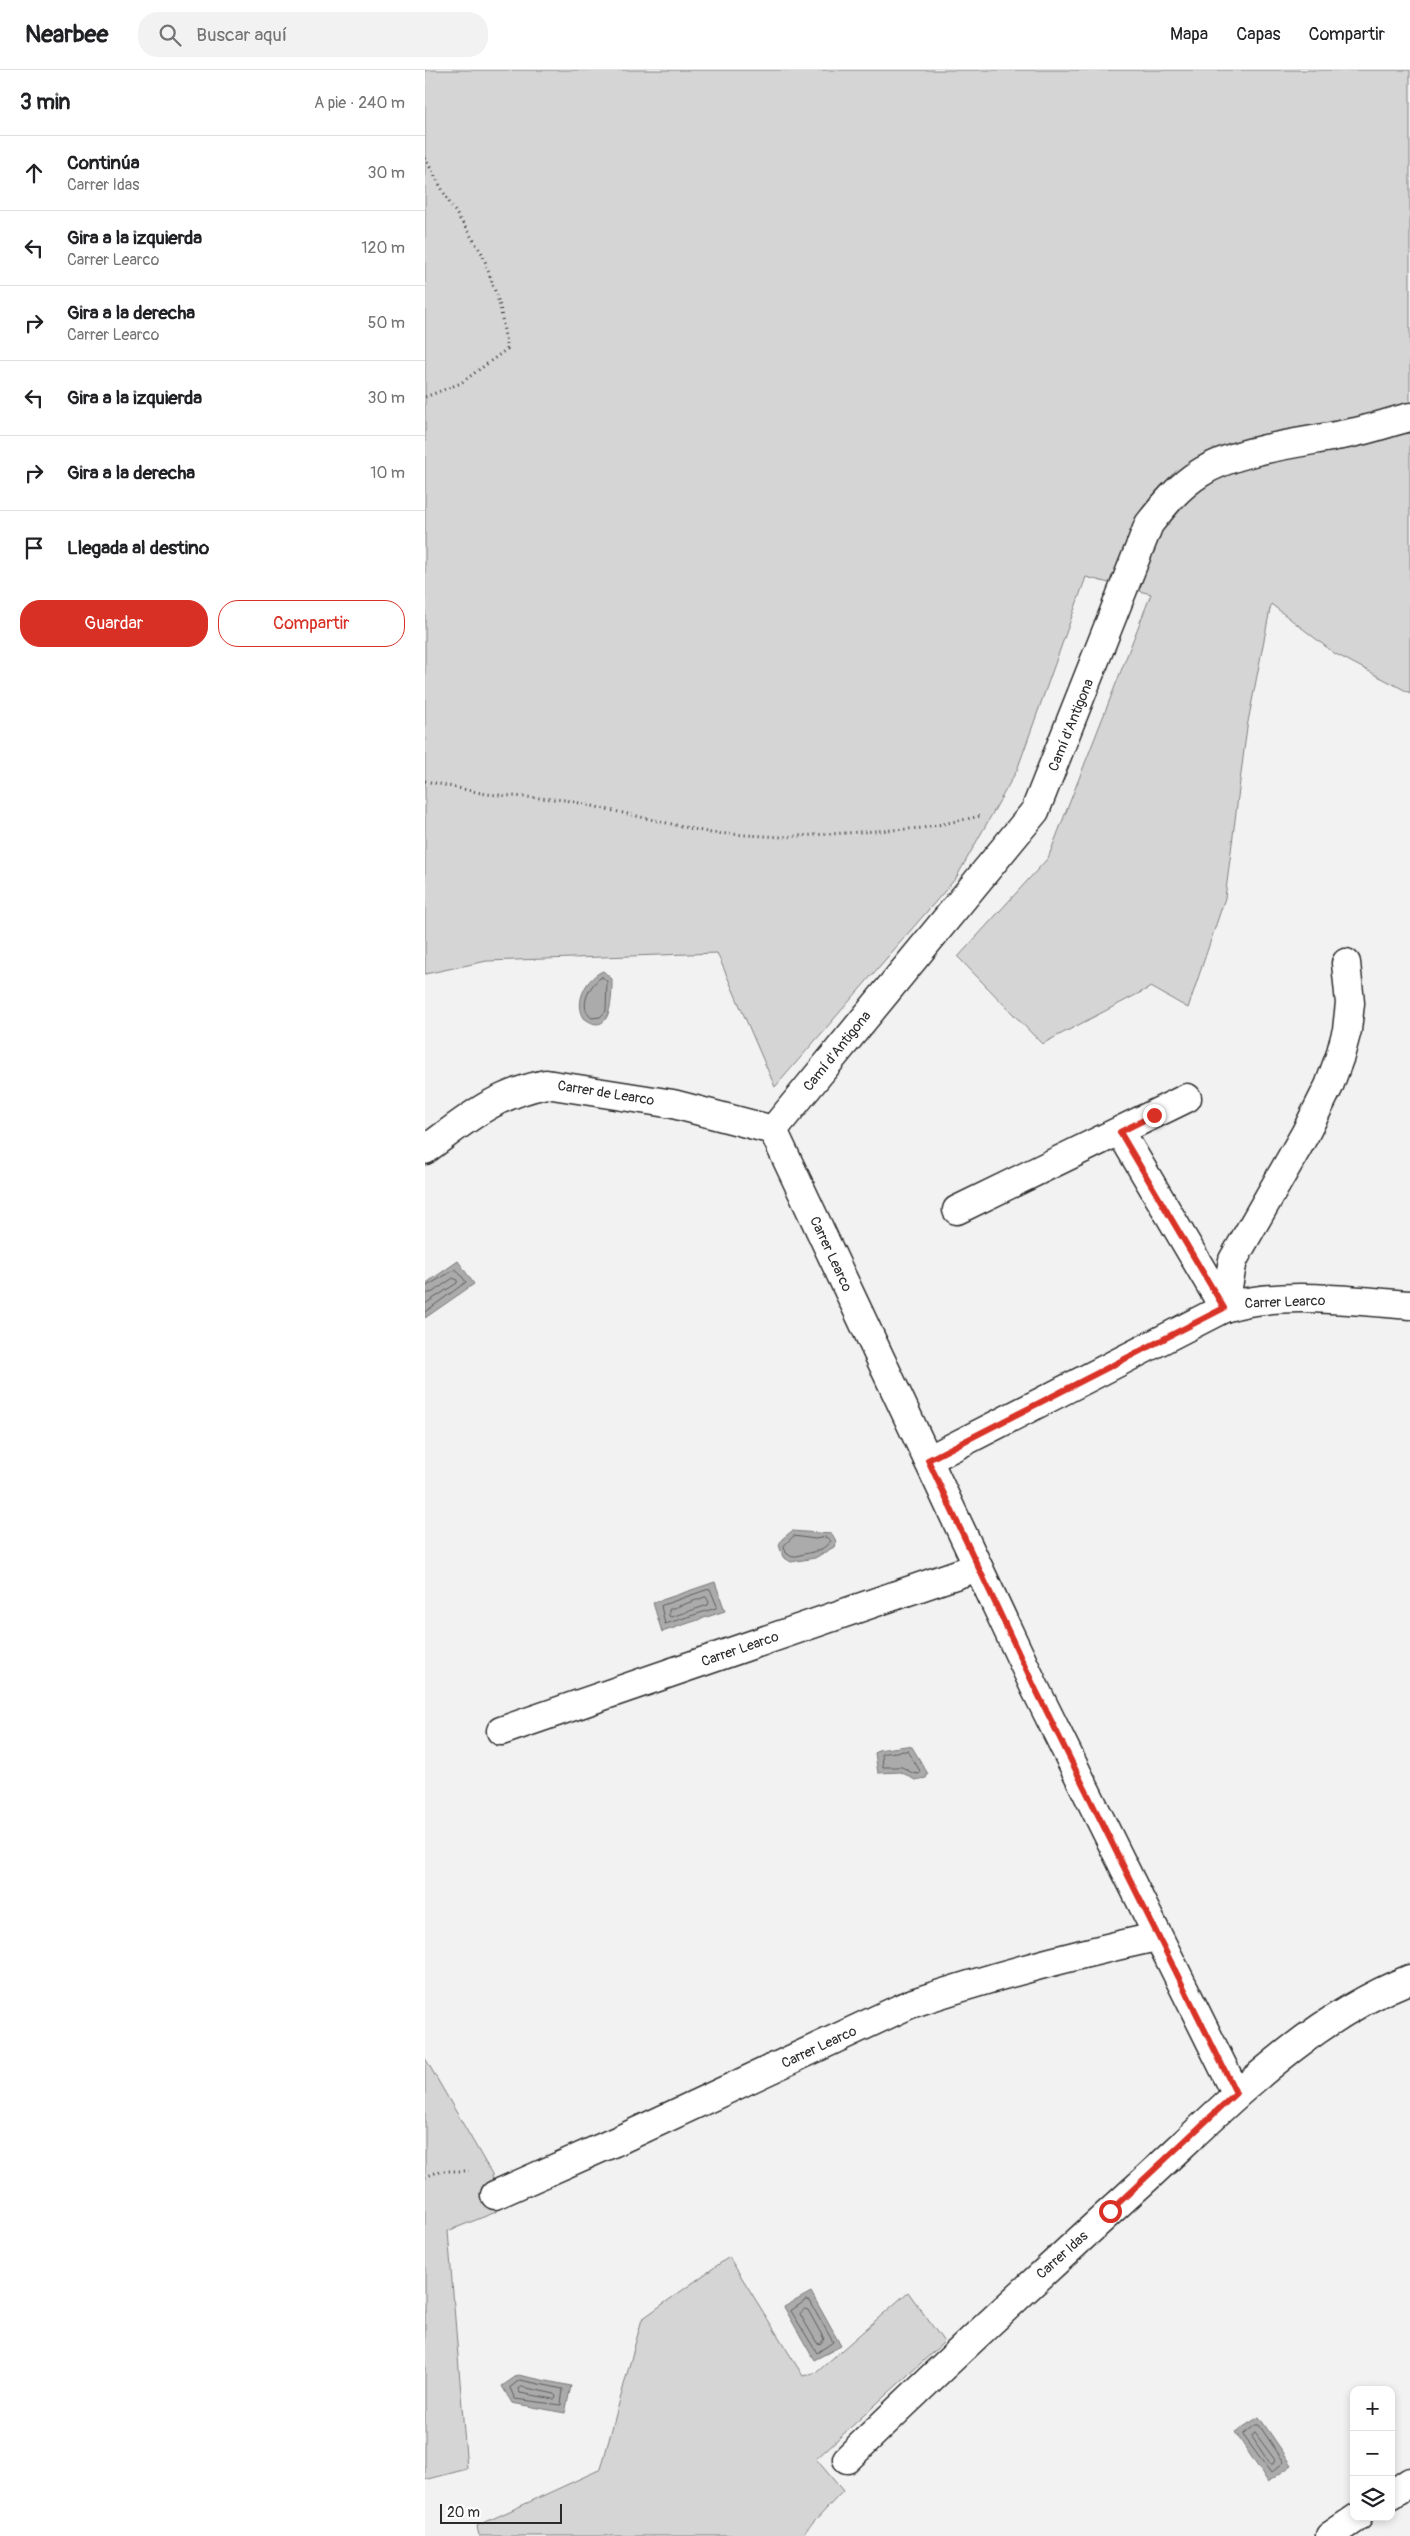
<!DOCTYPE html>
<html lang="es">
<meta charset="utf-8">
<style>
:root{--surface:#fff;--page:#f2f2f2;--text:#202124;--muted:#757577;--line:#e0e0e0;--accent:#d93025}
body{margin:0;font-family:Pangolin,sans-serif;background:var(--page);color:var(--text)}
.controls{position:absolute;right:15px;bottom:15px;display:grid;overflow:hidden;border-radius:10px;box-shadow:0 2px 8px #0003}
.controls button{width:45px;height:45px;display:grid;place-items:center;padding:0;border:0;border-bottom:1px solid var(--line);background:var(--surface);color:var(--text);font:25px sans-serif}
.scale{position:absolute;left:15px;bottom:12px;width:122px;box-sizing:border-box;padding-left:5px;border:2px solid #2b2b2b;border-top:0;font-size:14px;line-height:18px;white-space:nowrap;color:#2b2b2b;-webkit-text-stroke:4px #fff;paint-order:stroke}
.stop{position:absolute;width:15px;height:15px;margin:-11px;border:4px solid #d93025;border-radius:50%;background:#fff}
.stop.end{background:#d93025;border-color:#fff;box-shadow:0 1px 5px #0008}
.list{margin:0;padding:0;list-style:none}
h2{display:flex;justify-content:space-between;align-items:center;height:65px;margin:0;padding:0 20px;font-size:21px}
h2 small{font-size:16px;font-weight:400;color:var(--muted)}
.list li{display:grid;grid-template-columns:32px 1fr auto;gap:15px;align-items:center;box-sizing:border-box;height:75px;padding:0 20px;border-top:1px solid var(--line)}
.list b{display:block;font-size:19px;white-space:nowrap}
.list p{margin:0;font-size:16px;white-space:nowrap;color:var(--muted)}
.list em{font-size:16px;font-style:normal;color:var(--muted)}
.actions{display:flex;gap:10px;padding:15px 20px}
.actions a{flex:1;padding:11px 0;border:1px solid var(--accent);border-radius:20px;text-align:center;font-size:18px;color:var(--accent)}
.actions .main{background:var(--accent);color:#fff}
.icon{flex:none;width:28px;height:28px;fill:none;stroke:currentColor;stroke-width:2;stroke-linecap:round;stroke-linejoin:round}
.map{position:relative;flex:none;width:985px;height:2466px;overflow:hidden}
header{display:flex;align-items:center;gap:30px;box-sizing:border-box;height:70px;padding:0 25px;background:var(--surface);border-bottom:1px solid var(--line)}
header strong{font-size:24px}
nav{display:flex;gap:28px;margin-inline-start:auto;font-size:18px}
.search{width:350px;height:45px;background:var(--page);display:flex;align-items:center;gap:12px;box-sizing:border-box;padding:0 18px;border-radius:20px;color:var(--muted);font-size:19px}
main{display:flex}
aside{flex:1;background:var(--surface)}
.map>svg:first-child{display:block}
</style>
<header>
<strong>Nearbee</strong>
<div class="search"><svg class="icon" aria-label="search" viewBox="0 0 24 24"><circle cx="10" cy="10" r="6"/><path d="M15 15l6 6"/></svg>Buscar aquí</div>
<nav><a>Mapa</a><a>Capas</a><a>Compartir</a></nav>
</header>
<main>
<aside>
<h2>3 min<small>A pie · 240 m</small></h2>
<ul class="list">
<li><svg class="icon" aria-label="ahead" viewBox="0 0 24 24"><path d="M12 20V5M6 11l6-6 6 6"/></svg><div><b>Continúa</b><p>Carrer Idas</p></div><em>30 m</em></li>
<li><svg class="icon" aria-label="left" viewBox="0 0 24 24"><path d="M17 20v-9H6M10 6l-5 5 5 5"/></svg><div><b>Gira a la izquierda</b><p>Carrer Learco</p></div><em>120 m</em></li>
<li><svg class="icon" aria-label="right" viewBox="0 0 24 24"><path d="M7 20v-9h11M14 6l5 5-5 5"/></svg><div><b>Gira a la derecha</b><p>Carrer Learco</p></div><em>50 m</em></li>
<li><svg class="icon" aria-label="left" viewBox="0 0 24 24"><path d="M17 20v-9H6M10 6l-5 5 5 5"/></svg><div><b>Gira a la izquierda</b></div><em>30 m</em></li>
<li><svg class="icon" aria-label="right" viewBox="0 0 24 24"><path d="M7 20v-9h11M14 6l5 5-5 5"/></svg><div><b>Gira a la derecha</b></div><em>10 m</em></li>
<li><svg class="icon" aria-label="arrive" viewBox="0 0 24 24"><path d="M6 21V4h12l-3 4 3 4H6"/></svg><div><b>Llegada al destino</b></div></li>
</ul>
<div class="actions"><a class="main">Guardar</a><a>Compartir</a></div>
</aside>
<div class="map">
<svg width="985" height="2466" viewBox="0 0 985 2466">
<rect width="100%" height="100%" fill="#f2f2f2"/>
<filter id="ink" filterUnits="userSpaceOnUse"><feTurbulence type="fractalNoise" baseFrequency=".02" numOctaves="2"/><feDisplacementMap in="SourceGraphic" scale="10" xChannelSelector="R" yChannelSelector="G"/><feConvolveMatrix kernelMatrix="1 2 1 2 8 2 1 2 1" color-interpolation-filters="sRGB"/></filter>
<g filter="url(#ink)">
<g fill="#d5d5d5" stroke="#808080">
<path d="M0,0h985v623l-76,-40 -63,-49 -24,123 -22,171 -37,110 -37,-21 -109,57 -84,-87 90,-99 103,-264 -65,-17 -69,193 -61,108 -181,209 -58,-134 -230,8 -62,13z"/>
<path d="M0,1988l67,116 4,38 -48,19 19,238 -42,11z"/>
<path d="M304,2187l74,119 14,-4 91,-80 36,50 -128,117 27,32 -42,45h-322l-2,-10 124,-57 41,-150z"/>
</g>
<g fill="#ababab" stroke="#787878">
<path d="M178,901l9,8c0,16 0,61 -28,39 -10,-16 2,-40 19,-47z"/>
<path d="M33,1191l16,23 -49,34v-34z"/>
<path d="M367,1461l40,3 4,7 -2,6 -19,11 -24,4 -8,-5 -4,-12 3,-6z"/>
<path d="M290,1512l10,29 -63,21 -9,-29z"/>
<path d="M481,1676l6,1 16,27 -2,4 -11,2 -14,-8 -23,1 -3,-20 3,-3z"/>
<path d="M386,2222l30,54 -27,14 -30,-53z"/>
<path d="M93,2305l53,11 -6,27 -53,-10 -10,-17z"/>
<path d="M834,2347l33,48 -24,17 -33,-50z"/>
</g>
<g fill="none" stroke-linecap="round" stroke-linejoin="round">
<g stroke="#5e5e5e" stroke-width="1">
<path d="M177,907l5,4 -1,30 -6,6 -8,1c-15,-10 -2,-35 10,-41z"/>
<path d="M0,1217l31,-18 10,13 -41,30"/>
<path d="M0,1224l8,-2 20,-14 4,2v3l-32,21"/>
<path d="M369,1466l21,3 11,-2 5,4 -10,9 -29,7 -6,-4 -2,-7z"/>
<path d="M285,1519l7,17 -1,2 -51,16 -4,-18z"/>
<path d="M281,1527l3,5 -1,3 -37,12 -2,-1v-6z"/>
<path d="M483,1681l12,20 -1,3 -7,-1 -10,-6h-19l-1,-13z"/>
<path d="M382,2230l3,1 23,41 -16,11 -26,-42z"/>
<path d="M380,2239l3,1 16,29 -4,5 -3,-1 -17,-29z"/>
<path d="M95,2310l43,9 -2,16 -46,-6 -5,-11z"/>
<path d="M97,2317l33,7 1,4 -2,1 -34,-6 -2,-4z"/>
<path d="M831,2355h3l25,37 -13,11 -28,-38z"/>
<path d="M830,2363l20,27 -2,4h-3l-18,-27z"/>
</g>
<g stroke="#2b2b2b" stroke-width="31">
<g id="minor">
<path d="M348,1060l262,558 201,405"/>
<path d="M348,1060l262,-319 114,-287c15,-19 30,-38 51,-51 39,-25 105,-30 151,-40 20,-4 39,-11 59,-16"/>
<path d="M695,1061l104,177"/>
<path d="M0,1080c42,-31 68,-55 121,-66l127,20 100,26"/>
<path d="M532,1140l230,-112"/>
<path d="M799,1238l9,-48 72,-126 24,-48 11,-30 7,-26 3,-27 -4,-40"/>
<path d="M503,1390l296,-152c54,-18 130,-7 186,-3"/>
<path d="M76,1661l477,-164"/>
<path d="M70,2125l124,-55 291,-136c80,-27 163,-49 246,-67"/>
<path d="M422,2389c98,-96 198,-188 300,-281 81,-74 158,-157 263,-199"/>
<path d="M966,2425l19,-13"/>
<path d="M905,2466l28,-19"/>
</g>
</g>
<g stroke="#2b2b2b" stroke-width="3" stroke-dasharray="1 4" stroke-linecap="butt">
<path d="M0,88l24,44 34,53 17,51 7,43 -46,34 -36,14"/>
<path d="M0,711l61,13 80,6 145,33 71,4 141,-9 58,-12"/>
<path d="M0,2107l15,-6h29"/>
</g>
<use href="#minor" stroke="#fff" stroke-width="28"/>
</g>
</g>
<g fill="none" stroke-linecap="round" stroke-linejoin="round" filter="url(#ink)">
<path stroke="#d93025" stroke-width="6" d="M685,2141l126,-118 -201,-405 -107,-228 296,-152 -104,-176 34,-17"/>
</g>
<g text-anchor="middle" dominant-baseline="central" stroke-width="5" stroke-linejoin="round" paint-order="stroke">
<g font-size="14" fill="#2b2b2b" stroke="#fff">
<text transform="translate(646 655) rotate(-68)">Camí d'Antigona</text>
<text transform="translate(412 981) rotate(-51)">Camí d'Antigona</text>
<text transform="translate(181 1023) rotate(9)">Carrer de Learco</text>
<text transform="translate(406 1184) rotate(65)">Carrer Learco</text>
<text transform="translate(860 1232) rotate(-2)">Carrer Learco</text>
<text transform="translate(315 1579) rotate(-19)">Carrer Learco</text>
<text transform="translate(394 1977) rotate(-25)">Carrer Learco</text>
<text transform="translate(637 2185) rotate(-42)">Carrer Idas</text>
</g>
</g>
</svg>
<div class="controls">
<button>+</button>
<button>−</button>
<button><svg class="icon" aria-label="layers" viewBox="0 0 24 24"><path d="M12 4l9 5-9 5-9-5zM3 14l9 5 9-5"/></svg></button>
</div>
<div class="scale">20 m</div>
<div class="stop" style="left:685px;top:2141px"></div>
<div class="stop end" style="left:729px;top:1045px"></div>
</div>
</main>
